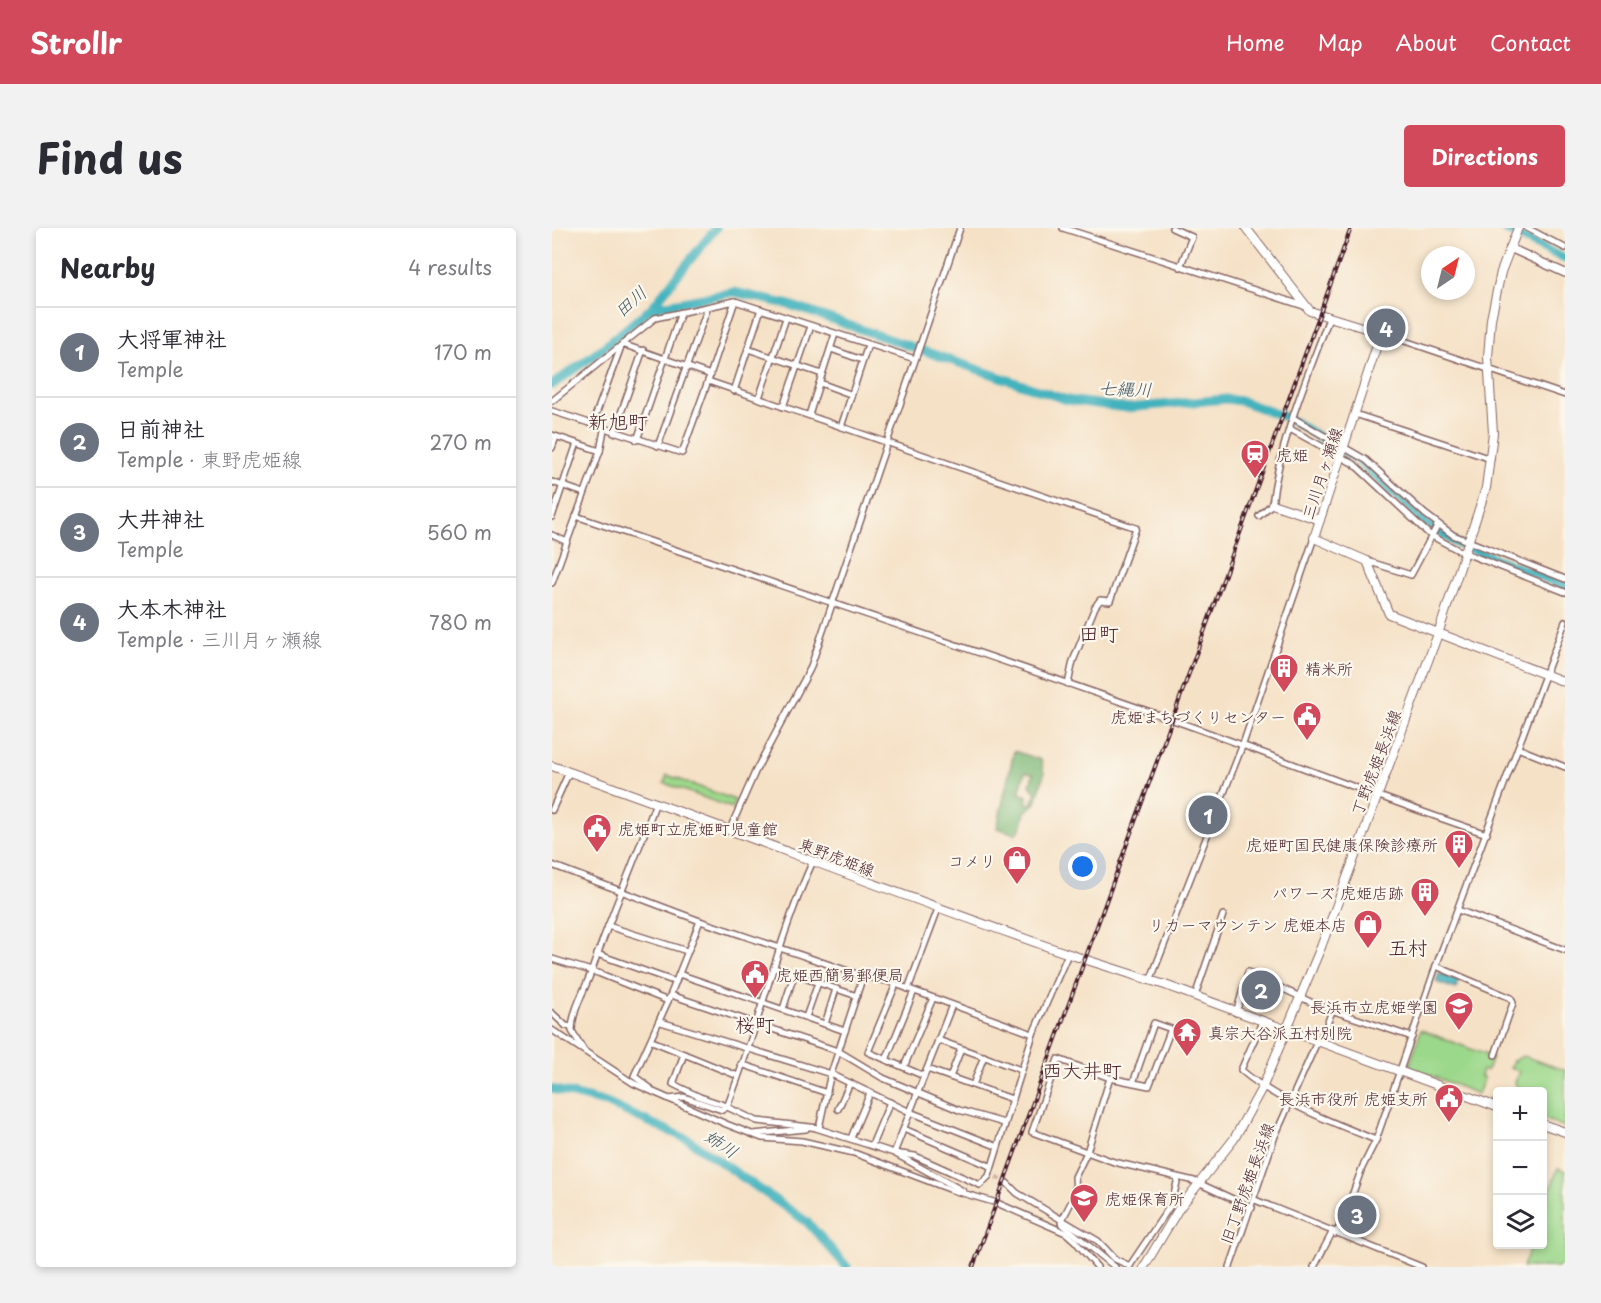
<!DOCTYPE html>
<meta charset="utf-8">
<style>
:root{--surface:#fff;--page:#f2f2f3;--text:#2b2b33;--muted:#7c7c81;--line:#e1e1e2;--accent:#d1495b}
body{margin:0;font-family:"Playpen Sans","Klee One",sans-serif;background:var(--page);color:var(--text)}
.controls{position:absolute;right:18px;bottom:18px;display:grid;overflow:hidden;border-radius:6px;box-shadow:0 3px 9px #0003}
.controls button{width:54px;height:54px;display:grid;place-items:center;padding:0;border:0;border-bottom:2px solid var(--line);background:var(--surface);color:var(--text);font:30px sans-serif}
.compass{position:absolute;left:869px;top:18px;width:54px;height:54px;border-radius:50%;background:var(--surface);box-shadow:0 3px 9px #0003;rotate:35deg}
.you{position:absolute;left:531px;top:639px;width:21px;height:21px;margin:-15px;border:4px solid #fff;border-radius:50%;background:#1a73e8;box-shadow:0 0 0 9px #1a73e833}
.badge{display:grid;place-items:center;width:39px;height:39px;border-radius:50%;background:var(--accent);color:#fff;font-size:20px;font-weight:700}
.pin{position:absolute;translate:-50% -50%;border:3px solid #fff;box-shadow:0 2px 6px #0006}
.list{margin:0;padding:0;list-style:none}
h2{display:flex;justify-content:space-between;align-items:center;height:78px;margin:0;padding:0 24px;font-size:26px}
h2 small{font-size:20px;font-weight:400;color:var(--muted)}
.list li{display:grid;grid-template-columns:39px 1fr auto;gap:18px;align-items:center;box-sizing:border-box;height:90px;padding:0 24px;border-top:2px solid var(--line)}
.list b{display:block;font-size:22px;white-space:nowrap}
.list p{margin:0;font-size:20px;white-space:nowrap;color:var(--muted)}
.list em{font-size:20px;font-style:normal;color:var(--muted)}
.icon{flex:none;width:33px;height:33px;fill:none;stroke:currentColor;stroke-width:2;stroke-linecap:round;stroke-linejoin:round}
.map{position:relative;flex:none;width:1013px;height:1039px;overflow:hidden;border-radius:6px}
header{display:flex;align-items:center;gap:36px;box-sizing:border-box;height:84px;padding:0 30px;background:var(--accent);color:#fff}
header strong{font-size:28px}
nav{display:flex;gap:33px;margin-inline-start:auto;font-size:21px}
.intro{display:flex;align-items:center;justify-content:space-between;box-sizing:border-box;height:144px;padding:0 36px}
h1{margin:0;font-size:42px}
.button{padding:15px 27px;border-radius:6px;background:var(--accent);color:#fff;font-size:21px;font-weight:700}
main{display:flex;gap:36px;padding:0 36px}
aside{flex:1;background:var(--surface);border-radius:6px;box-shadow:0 3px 9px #0003}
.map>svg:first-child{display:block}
</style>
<header>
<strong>Strollr</strong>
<nav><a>Home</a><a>Map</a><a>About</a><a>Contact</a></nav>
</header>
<div class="intro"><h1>Find us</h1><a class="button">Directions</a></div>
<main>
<aside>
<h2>Nearby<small>4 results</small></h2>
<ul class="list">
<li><span class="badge" style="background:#6b7280">1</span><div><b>大将軍神社</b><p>Temple</p></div><em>170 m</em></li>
<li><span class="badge" style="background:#6b7280">2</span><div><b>日前神社</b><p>Temple · 東野虎姫線</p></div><em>270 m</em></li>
<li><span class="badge" style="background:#6b7280">3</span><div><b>大井神社</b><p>Temple</p></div><em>560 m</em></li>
<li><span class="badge" style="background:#6b7280">4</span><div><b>大本木神社</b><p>Temple · 三川月ヶ瀬線</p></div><em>780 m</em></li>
</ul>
</aside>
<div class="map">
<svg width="1013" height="1039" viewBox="0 0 1013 1039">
<rect width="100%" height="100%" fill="#fbf7ec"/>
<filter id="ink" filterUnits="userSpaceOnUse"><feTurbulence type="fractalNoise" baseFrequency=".0167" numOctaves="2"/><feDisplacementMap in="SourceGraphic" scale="12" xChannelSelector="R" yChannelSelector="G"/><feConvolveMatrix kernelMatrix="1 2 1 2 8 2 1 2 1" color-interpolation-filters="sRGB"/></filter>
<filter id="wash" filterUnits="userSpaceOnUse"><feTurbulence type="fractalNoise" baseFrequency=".008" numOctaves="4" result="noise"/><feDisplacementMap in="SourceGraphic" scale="24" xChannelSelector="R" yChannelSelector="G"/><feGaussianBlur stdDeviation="1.35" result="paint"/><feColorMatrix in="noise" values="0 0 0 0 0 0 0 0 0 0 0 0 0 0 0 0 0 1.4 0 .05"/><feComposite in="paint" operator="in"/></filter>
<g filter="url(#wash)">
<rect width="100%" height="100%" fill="#f5e1c6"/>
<g fill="#9cd88b" stroke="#737c5b" stroke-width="1.5">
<path d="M115,547l68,25 -3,8 -68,-25z"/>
<path d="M869,802l71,27 -5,14 -5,-1 -2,6 4,2 -6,16 -69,-27z"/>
<path d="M971,828l42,14v57l-22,-8 -1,-27 -17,-1 -8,-4 -2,-5 4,-11 -9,-3 3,-7z"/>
<path d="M1006,940l7,3v96h-42l8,-22 11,-1 1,-33z"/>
</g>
<path fill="#7db877" stroke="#646c51" stroke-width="1.5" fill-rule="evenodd" d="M462,523l27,9 3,14 -8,29 -11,9 -4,16 -6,6 -18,-6zM473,544l8,2 -3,11 6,8 -5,11 -5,-1 1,-7 -8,-3z"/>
<path fill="#43b2bd" stroke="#466874" stroke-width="1.5" d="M887,745l20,7 -3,9 -20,-7z"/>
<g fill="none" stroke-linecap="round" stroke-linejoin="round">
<g stroke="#43b2bd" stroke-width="9">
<path d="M950,0l63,31"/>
<path d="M99,80l83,-16 56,13 277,95 59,8 100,-9 15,2 47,17 69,42 66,61 33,22 109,43"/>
<path d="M0,157l46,-33 53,-44 65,-80"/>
<path d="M0,861l52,13 85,38 118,82 40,45"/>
</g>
</g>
</g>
<g filter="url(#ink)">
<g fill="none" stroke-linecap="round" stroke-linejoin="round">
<path stroke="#d3baa7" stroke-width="5" stroke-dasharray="5 2.5" stroke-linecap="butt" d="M444,949l11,6"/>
<g stroke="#866361" stroke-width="8">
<g id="minor">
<path d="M511,0l241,78"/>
<path d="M620,0l20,9 -12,30"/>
<path d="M975,0l38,20"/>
<path d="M183,73l-27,80 428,147 -26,73 -10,-1 -5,7 -22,54 -5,23"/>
<path d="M829,105l184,62"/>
<path d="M196,121l74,25"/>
<path d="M279,121l31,11"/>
<path d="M268,155l30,11"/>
<path d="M182,163l27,-82"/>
<path d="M207,170l27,-80"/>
<path d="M0,173l103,-83 80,-17 180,58"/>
<path d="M231,179l28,-81"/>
<path d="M0,183l130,42 26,-72"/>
<path d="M803,186l136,45"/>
<path d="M257,187l26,-81"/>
<path d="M741,190l73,42 59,54 28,21 112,44"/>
<path d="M40,197l30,-81 89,31"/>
<path d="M289,199l27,-82"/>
<path d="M738,201l64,35 76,71 30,16 105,41"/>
<path d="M62,205l29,-83"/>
<path d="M0,207l48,16"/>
<path d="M85,212l44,-128"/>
<path d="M106,218l50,-139"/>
<path d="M0,220l4,-11"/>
<path d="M0,254l32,11"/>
<path d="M24,288c199,68 399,134 597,204 105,37 208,79 314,114"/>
<path d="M707,288l13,-12c8,-64 35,-126 57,-186"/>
<path d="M0,289l25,-74"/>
<path d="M0,307l15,7"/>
<path d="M815,333l44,14 27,-51"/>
<path d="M0,355l48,-132 4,-21"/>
<path d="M968,521l45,18"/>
<path d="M0,582l17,-38"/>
<path d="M178,601l26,-59 54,-101 150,-441"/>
<path d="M0,637l148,56 163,55 -33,101 -11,51 -62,-7 -30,-14"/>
<path d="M906,682l107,40"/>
<path d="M56,698l79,25"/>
<path d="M45,726l79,28"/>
<path d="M0,731l46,14 70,28 32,-80"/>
<path d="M884,738l75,32 2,5 -18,52"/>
<path d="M223,740l82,28"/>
<path d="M127,746l166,57"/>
<path d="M311,748l24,5 146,53"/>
<path d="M598,753l93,-237 71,-206"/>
<path d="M344,756l-28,68 56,24"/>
<path d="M356,761l30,-80"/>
<path d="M119,767l167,56 45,27 76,32 45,13"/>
<path d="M643,768l28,-81"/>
<path d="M400,777l-58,148 21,3 65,29 9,-9 44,-142 35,-80"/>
<path d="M231,781l11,-34"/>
<path d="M0,785l14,13 6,1"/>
<path d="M684,785l12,-41 71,34 93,31"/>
<path d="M254,789l12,-34"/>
<path d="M109,794l170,52 79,38 86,34"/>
<path d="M710,794l-21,48c37,32 90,52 135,70"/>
<path d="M273,796l11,-35"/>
<path d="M0,802l81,53 93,41 36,14 40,3 52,12 98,37 45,13 69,30 9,8 22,26"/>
<path d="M386,812l83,30"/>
<path d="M100,813l86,35"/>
<path d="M768,815l12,-32"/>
<path d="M31,821l-11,-18c0,-21 13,-41 20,-61 19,-56 44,-111 64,-168"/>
<path d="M132,826l-11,30 27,13 27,9"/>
<path d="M334,832l28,-69"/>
<path d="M189,836l86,29"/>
<path d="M352,839l29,-69"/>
<path d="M375,841l85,30"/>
<path d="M398,849l11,-28"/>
<path d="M558,850l39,8 22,-57 -17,-6 -21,60"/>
<path d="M421,857l11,-29"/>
<path d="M98,860l-16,-12 34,-75"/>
<path d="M117,871l15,-2 38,13 5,-3c32,-80 50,-167 86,-246"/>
<path d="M286,881l12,-26"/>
<path d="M264,900l78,25 69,38"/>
<path d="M352,901l86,37"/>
<path d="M201,906l53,-5"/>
<path d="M299,910l19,-45"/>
<path d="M320,917l18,-43"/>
<path d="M455,955l10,10 45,27 -1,3 54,44"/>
<path d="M703,972l167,67"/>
<path d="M783,1006l7,-11 20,-55 14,-28 60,-174 129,-344"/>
<path d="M578,1038l-15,-7 -17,-18 -36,-21 14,-27 -1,-16 12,-25 23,-74 -52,-19 -26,73 82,30 80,19 58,27"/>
<path d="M577,1039l43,-64 6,-25"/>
<path d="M678,1039l45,-131 42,-94"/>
<path d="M762,1039l19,-36"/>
</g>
</g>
<g stroke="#866361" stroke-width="10">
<path id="tertiary" d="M958,20l55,25"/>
</g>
<g stroke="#866361" stroke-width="10">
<g id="secondary">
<path d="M694,0l64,83 71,22 -67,205 53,23 22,53 176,68"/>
<path d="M720,276l48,16"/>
<path d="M0,538c176,61 349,131 526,191"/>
<path d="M535,732l78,25 332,122"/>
<path d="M990,896l23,8"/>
<path d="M592,1039l34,-57 56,-71 29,-53 58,-139 117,-313 48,-146 7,-55 -5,-76 3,-38 10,-47 17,-44"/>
</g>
</g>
<use href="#minor" stroke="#fff" stroke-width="5"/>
<use href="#tertiary" stroke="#fff" stroke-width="7"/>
<use href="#secondary" stroke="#fff" stroke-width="8"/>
<g stroke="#4a1f2b" stroke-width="4">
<path id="rail" d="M421,1039l378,-1039"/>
</g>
<use href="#rail" stroke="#fbf7ec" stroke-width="1.5" stroke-dasharray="4.5" stroke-linecap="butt"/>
</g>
</g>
<defs>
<g id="station-pin" transform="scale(1.5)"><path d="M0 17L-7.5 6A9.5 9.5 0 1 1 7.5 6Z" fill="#d1495b" stroke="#fbf7ec"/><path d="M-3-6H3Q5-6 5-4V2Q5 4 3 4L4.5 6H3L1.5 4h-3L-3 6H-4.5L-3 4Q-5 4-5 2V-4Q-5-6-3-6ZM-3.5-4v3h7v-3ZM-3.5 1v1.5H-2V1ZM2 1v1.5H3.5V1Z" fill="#fff"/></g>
<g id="building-pin" transform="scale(1.5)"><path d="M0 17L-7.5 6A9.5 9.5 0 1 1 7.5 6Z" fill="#d1495b" stroke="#fbf7ec"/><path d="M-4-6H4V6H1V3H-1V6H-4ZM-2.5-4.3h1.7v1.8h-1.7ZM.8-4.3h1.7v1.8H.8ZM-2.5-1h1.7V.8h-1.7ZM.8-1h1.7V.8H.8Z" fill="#fff"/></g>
<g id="civic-pin" transform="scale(1.5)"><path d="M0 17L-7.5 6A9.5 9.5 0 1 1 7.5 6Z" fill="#d1495b" stroke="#fbf7ec"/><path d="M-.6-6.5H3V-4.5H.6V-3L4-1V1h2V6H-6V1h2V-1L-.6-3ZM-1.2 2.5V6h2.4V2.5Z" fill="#fff"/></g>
<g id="shop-pin" transform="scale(1.5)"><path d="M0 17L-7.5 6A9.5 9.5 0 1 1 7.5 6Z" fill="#d1495b" stroke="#fbf7ec"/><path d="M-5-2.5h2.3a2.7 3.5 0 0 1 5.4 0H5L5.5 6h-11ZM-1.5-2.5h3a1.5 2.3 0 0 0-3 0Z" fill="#fff"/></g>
<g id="school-pin" transform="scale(1.5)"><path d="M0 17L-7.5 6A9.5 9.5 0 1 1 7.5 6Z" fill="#d1495b" stroke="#fbf7ec"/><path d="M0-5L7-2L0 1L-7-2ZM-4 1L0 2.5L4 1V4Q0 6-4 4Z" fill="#fff"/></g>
<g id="temple-pin" transform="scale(1.5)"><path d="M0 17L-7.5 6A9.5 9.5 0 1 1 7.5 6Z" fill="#d1495b" stroke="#fbf7ec"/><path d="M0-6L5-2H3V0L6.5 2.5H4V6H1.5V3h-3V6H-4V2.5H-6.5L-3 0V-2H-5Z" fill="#fff"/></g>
</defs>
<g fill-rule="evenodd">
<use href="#station-pin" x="703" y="226"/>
<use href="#building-pin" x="732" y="440"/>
<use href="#civic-pin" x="755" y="488"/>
<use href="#civic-pin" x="45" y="600"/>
<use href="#building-pin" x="907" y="616"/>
<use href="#shop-pin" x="465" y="632"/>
<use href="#building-pin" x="873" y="664"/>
<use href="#shop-pin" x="816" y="696"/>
<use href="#civic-pin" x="203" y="746"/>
<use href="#school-pin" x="907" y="778"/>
<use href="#temple-pin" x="635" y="804"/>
<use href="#civic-pin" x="897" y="870"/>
<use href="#school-pin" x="532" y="970"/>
</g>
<g text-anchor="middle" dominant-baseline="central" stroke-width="4.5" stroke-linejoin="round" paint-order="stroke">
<g font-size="16" fill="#4a1f2b" stroke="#fbf7ec" text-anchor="end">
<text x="724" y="226" text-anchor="start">虎姫</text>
<text x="753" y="440" text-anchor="start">精米所</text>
<text x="734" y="488">虎姫まちづくりセンター</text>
<text x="66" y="600" text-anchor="start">虎姫町立虎姫町児童館</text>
<text x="886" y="616">虎姫町国民健康保険診療所</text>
<text x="444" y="632">コメリ</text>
<text x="852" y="664">パワーズ 虎姫店跡</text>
<text x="795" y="696">リカーマウンテン 虎姫本店</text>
<text x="224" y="746" text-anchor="start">虎姫西簡易郵便局</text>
<text x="886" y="778">長浜市立虎姫学園</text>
<text x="656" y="804" text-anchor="start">真宗大谷派五村別院</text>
<text x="876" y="870">長浜市役所 虎姫支所</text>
<text x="553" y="970" text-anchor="start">虎姫保育所</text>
</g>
<g font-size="16" fill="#4a1f2b" stroke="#fbf7ec">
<text transform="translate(769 245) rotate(-72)">三川月ヶ瀬線</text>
<text transform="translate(823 534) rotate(-69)">丁野虎姫長浜線</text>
<text transform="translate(285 628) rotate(21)">東野虎姫線</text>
<text transform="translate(694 955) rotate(-70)">旧丁野虎姫長浜線</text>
</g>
<g font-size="18" font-style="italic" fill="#475a65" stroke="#fbf7ec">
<text transform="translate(78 73) rotate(-42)">田川</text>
<text transform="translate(573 160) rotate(2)">七縄川</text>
<text transform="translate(170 915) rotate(34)">姉川</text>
</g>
<g font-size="20" fill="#4a1f2b" stroke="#fbf7ec">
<text x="66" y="193">新旭町</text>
<text x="547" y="405">田町</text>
<text x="856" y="719">五村</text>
<text x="203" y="796">桜町</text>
<text x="530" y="842">西大井町</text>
</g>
</g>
</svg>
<div class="controls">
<button>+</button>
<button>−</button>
<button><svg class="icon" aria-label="layers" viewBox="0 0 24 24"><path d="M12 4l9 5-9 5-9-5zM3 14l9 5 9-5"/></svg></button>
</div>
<svg class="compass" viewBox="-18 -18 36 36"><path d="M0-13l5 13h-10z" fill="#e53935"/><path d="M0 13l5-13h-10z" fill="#7c7c81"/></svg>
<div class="you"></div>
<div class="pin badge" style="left:656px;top:587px;background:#6b7280">1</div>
<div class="pin badge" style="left:709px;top:762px;background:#6b7280">2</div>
<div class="pin badge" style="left:805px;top:987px;background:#6b7280">3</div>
<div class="pin badge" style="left:834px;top:100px;background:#6b7280">4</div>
</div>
</main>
